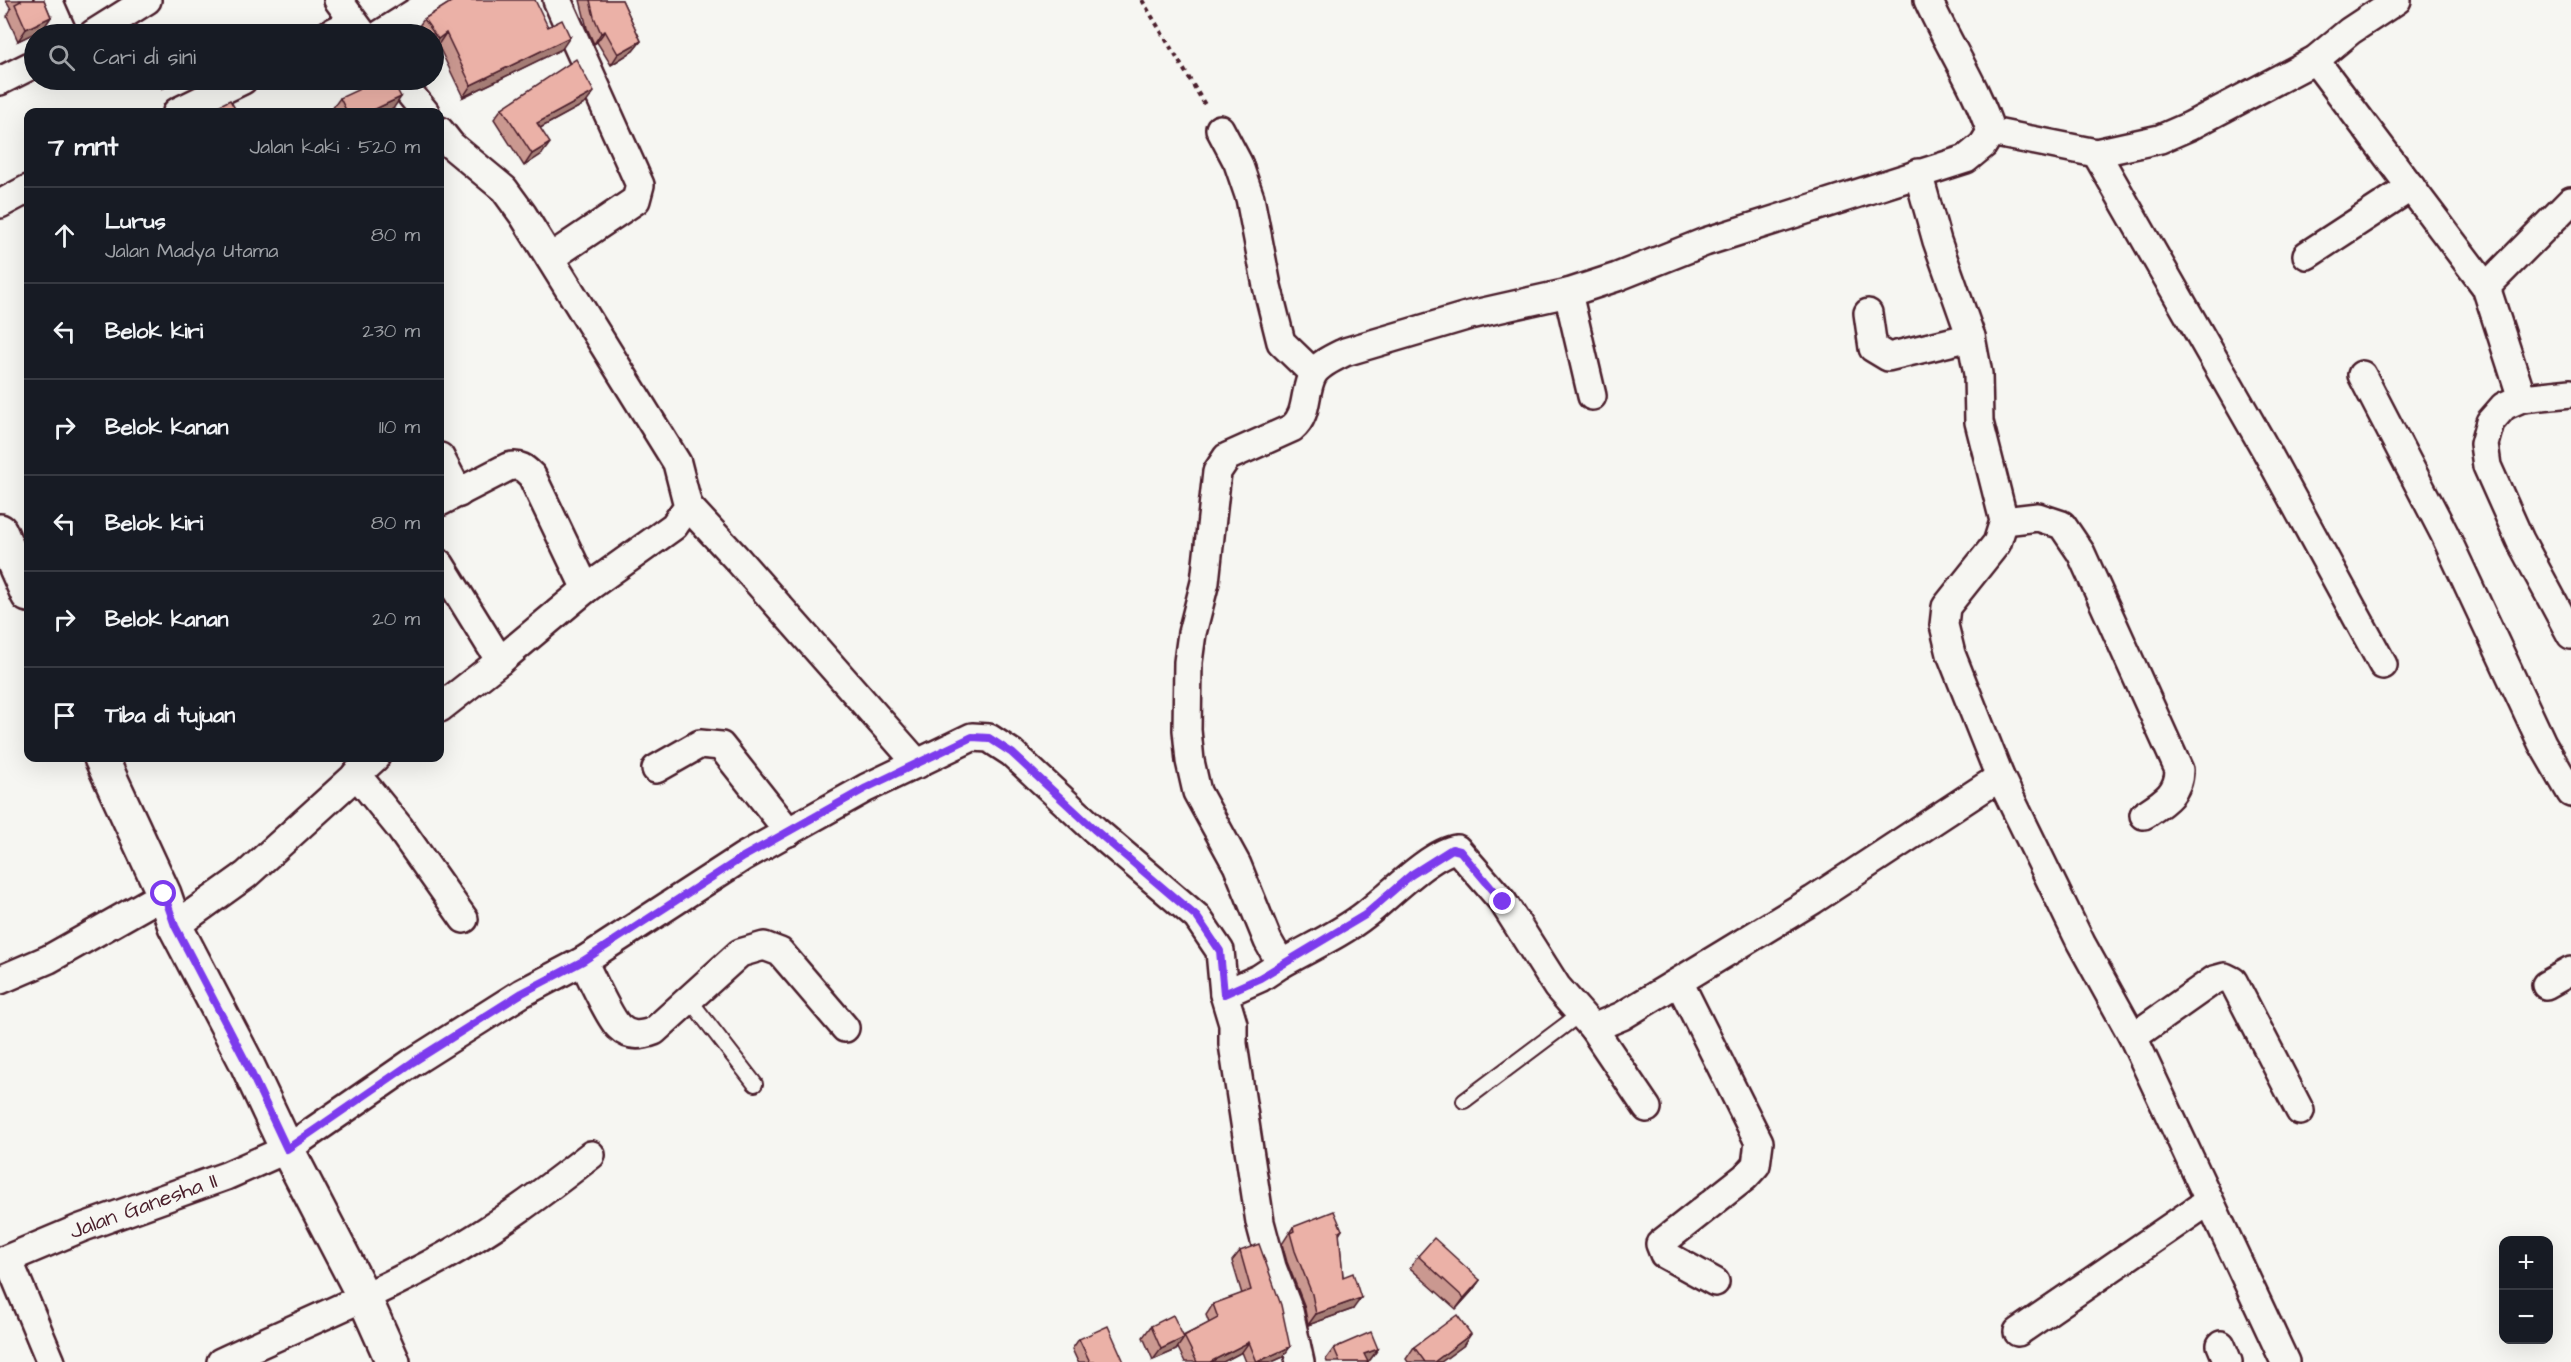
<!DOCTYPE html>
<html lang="id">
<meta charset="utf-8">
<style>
:root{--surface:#171b24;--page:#242831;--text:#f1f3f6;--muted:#9ea1a6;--line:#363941}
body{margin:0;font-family:"Architects Daughter",sans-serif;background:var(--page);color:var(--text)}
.controls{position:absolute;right:18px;bottom:18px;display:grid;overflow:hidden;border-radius:12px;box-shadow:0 6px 24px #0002}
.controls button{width:54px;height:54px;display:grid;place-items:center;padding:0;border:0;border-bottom:2px solid var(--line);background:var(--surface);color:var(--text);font:30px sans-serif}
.stop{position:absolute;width:18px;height:18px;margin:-14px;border:4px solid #7c3aed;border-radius:50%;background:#fff}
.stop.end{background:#7c3aed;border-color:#fff;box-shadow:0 2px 6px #0008}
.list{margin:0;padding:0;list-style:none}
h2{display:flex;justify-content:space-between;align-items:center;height:78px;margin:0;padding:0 24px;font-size:26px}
h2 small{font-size:20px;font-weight:400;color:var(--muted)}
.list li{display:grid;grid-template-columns:39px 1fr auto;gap:18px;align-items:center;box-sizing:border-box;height:96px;padding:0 24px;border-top:2px solid var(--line)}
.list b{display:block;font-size:22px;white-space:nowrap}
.list p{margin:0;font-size:20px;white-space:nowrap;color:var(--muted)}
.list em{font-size:20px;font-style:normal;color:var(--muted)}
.icon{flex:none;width:33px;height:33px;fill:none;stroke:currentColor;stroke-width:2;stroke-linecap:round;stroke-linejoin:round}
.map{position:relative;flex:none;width:2571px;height:1362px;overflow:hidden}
.search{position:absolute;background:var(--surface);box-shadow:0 6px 24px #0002;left:24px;top:24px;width:420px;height:66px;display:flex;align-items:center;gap:15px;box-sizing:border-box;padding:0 21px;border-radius:33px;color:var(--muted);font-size:22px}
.panel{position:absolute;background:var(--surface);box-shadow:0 6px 24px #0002;left:24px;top:108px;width:420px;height:654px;border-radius:12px}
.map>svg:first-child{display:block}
</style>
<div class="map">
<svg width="2571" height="1362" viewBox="0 0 2571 1362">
<rect width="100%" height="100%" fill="#f6f6f2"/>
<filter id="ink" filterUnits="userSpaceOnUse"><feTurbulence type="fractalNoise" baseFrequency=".0167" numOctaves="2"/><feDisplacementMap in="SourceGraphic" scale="12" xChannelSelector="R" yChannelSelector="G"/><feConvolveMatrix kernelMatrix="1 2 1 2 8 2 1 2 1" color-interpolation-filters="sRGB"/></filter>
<g filter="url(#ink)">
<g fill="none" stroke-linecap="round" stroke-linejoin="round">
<g stroke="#4a1f2b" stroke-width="18">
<g id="lane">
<path d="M689,999l66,85"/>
<path d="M1464,1101l116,-87"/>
</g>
</g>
<g stroke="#4a1f2b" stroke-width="32">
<g id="street">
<path d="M48,0l15,34"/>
<path d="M338,0l25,34"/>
<path d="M93,34l54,-34"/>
<path d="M329,34l24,-12"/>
<path d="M381,34l54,-34"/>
<path d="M2315,60l171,227 36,111"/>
<path d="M399,80l26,32"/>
<path d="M0,81l34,-17"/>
<path d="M177,112l66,-32"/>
<path d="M1220,129l18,34 12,35 17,88 14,56 32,31"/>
<path d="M440,131l11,14 53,44 19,26 154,248 11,43 -14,20 -88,63 -86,72 -60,47"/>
<path d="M1991,132l105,21 64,-14 30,-13 125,-66 35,-29 47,-31"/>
<path d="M2096,153l171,299 116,213"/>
<path d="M1918,173l19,68 34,96 7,37 1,48 25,99 -7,22 -51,64 -2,18 7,29 49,123 81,166 52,94 152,325"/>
<path d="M0,204l28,-15"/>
<path d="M2307,255l104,-68"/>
<path d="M550,258l86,-58 4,-15 -83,-185"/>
<path d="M2486,287l85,-86"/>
<path d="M1568,293l24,103"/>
<path d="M1868,313l5,35 15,9 83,-20"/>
<path d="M2362,375l82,158 98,210 29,50"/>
<path d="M2571,393l-49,5 -18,8 -14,16 -6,22 3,22 33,74 51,95"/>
<path d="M440,457l19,36"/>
<path d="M440,502l68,-35c12,-3 16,1 24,9l54,113"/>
<path d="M688,506l51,55 179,203"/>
<path d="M2004,521l34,-4 24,8 19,28 98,217c0,24 -17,33 -35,45"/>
<path d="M440,564l60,97"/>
<path d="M656,769l44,-25 21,2 68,86"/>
<path d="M356,774l43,53 65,92"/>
<path d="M175,926l71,-51 129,-117"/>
<path d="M583,961c7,14 27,58 36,66 10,10 22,9 35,4l86,-78 24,-7 16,6 65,76"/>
<path d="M1281,964c28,-16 60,-30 85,-50 21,-16 65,-62 91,-65l46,53 54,85 36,41 29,-12 191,-116 187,-123"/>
<path d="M0,980l49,-21 115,-65"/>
<path d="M1679,982l80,160 -3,23 -11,12 -85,67 4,10 51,28"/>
<path d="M2546,985l25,-14"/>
<path d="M1224,994l9,30v20l27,178 12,45 17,44 11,51"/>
<path d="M1593,1028l54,80"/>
<path d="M2133,1037l81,-57 11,-3 8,4 67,130"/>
<path d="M8,1259l43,103"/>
<path id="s1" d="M0,1262l81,-34 145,-52 61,-27 126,-87 109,-69 61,-32 160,-104 123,-69 106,-51 17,1 23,15 83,77 102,87 23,34 4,43 36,-16 21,-14 -13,-23 -31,-76 -40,-73 -7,-31 -3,-31 1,-68 4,-29 13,-51 12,-110 10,-15 65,-29c17,-14 11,-36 21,-54 6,-10 22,-17 32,-22l125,-37 98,-22 49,-16 88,-35 261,-83 17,-14 8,-13c-15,-46 -43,-87 -63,-132"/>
<path d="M2018,1332l191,-131"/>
<path d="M2221,1345l7,17"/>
<path d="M221,1362c75,-35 152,-66 224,-106 52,-29 100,-65 146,-101"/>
</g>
</g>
<g stroke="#4a1f2b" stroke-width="38">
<g id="secondary">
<path d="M0,531l28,64"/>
<path d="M101,758l63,136 11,32 70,134 42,89 77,148 29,65"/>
</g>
</g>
<path stroke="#4a1f2b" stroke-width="4" stroke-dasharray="4.5 4.5" stroke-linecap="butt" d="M1142,0l65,108"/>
<use href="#lane" stroke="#f6f6f2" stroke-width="14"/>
<use href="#street" stroke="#f6f6f2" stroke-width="27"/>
<use href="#secondary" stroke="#f6f6f2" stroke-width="33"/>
</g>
<g fill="#ca9890" stroke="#4a1f2b" stroke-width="1.5">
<path d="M6,0h38l7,17 -8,12 -25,12 -11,-25 4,-7z"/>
<path d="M580,0h42l19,41 -8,10 -22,14 -14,-23 -3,2 -7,-16z"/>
<path d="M451,2l97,25 14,22 -99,48 -25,-52 -4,2v-13h-15l-3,-4 8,-11z"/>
<path d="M160,80h22l-1,1 -18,7z"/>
<path d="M340,98l53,11 -8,3h-51l-2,-3z"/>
<path d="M586,103l-46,25 2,26 -18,12 -30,-47 8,-11z"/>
<path d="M1293,1227l49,3 -3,5 4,42 10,32 -45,16 -4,-20 -17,-43 -5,-18z"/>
<path d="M1240,1251l43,106 -11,5h-26l-4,-10 -19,10h-38l-7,-14 -2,2 -23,10 -10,-23 8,-11 32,10 26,-13 -3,-8 7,-11 29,-10 -10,-33z"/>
<path d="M1418,1256l62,24 -8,11 -16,18 -46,-41z"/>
<path d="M1079,1339l45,23h-46l-6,-13z"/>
<path d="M1463,1346l-22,16h-33l-2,-3 8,-12z"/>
<path d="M1334,1348l44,1 -8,11 -3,1 1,1h-41l-1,-3z"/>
</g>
<g fill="#a47c75" stroke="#4a1f2b" stroke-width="1.5">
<path d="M51,17l-8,12 -25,12 8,-12z"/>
<path d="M605,31l-8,11 -3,2 7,-11z"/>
<path d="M446,33l-8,12 -4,2v-2l4,-6z"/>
<path d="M570,37l-8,12 -99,48 8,-12z"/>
<path d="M641,41l-8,10 -22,14 7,-11z"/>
<path d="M169,80h13l-1,1 -18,7z"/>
<path d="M594,92l-8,11 -57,31 8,-11z"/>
<path d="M401,97l-8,12 -8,3h-16z"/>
<path d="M550,143l-8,11 -18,12 8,-12z"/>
<path d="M1480,1280l-8,11 -16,18 8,-11z"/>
<path d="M1361,1298l-8,11 -45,16 8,-11z"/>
<path d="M1471,1334l-8,12 -22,16h-7z"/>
<path d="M1184,1338l-8,12 -23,10 8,-11z"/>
<path d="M1249,1342l-7,10 -19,10h-13z"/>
<path d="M1290,1347l-7,10 -11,5h-15z"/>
<path d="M1378,1349l-8,11 -5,2 -1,-8z"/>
</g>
<g fill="#ebb1a7" stroke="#4a1f2b" stroke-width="1.5">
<path d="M20,0h24l7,17 -25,12 -11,-25 6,-3z"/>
<path d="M454,0h81l13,27 14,-7 8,17 -99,48 -25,-52 -8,6 -14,-20z"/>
<path d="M590,0h32l19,41 -23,13 -13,-23 -4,2 -7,-16z"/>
<path d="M576,59l18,33 -57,31 13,20 -18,11 -30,-46z"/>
<path d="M379,80h13l9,17 -32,15h-22l-7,-14z"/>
<path d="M230,100l7,12h-31z"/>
<path d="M1334,1211l8,19 -3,2 4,45 10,-4 8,25 -45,16 -4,-20 -17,-43 -5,-18 4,-2 -1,-4z"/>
<path d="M1434,1238l46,42 -16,18 -46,-42z"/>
<path d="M1259,1244l22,61 9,42 -33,15 -8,-20 -39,20h-13l-13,-26 34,-18 -5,-14 38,-14 -11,-39z"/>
<path d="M1173,1315l11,23 -23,11 -10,-23z"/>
<path d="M1457,1315l14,19 -37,28h-9l-11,-15z"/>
<path d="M1108,1326l16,36h-34l-11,-23z"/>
<path d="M1371,1332l7,17 -14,5 4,8h-28l-6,-14z"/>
</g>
</g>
<g fill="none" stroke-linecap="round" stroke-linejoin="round" filter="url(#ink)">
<path stroke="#7c3aed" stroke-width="8" d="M164,894l11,32 70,134 42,89 126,-87 109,-69 61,-32 160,-104 123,-69 106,-51 17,1 23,15 83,77 102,87 23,34 4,43 36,-16 105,-63 46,-40 41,-26 8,2 43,51"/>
</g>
<g text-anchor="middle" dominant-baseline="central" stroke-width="4.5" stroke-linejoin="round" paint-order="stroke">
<g font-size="22" fill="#4a1f2b" stroke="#f6f6f2">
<text stroke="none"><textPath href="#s1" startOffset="154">Jalan Ganesha II</textPath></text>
</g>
</g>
</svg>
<div class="controls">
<button>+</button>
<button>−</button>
</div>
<div class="stop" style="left:164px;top:894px"></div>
<div class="stop end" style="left:1503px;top:902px"></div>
<div class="search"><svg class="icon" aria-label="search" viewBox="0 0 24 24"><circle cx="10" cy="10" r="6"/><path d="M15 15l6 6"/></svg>Cari di sini</div>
<section class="panel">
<h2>7 mnt<small>Jalan kaki · 520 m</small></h2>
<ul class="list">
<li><svg class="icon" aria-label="ahead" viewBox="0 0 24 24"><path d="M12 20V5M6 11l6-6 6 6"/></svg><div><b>Lurus</b><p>Jalan Madya Utama</p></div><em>80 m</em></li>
<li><svg class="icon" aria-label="left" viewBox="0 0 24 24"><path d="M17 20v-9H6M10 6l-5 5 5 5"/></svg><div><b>Belok kiri</b></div><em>230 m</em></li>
<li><svg class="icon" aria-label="right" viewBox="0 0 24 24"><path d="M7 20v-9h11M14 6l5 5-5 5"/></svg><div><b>Belok kanan</b></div><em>110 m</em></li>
<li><svg class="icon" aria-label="left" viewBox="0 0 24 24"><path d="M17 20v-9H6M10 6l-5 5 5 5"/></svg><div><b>Belok kiri</b></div><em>80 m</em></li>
<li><svg class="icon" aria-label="right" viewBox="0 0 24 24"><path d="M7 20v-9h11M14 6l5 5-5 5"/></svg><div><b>Belok kanan</b></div><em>20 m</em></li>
<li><svg class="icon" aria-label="arrive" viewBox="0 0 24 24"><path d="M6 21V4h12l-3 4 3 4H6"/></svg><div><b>Tiba di tujuan</b></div></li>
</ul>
</section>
</div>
